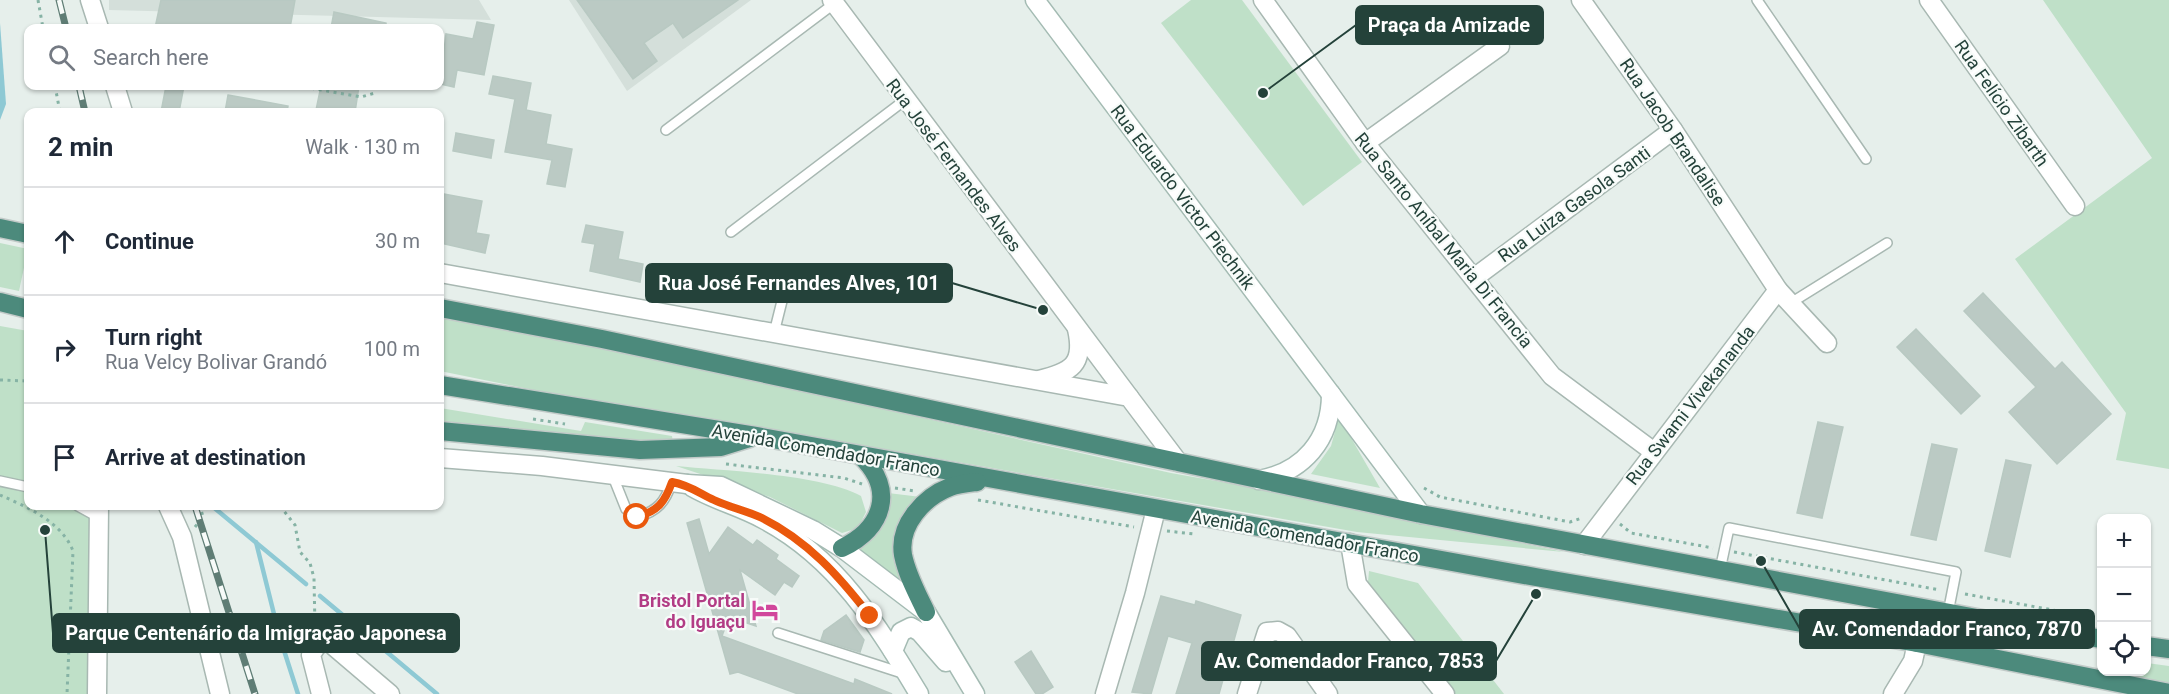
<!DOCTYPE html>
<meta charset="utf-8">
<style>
:root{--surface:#fff;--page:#f6f6f7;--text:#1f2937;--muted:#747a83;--line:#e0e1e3}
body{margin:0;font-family:Roboto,sans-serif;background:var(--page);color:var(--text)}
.controls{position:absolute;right:18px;bottom:18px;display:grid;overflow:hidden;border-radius:12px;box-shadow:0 2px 4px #0004}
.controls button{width:54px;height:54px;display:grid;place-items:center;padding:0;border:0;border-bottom:2px solid var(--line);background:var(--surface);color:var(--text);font:30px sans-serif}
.stop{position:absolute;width:18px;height:18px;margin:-14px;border:4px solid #ea580c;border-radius:50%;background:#fff}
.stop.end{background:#ea580c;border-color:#fff;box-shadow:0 2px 6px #0008}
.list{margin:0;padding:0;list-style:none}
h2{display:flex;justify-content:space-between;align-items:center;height:78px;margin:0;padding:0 24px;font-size:26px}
h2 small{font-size:20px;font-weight:400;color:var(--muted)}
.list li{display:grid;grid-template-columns:39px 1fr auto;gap:18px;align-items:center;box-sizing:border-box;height:108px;padding:0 24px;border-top:2px solid var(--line)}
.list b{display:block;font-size:22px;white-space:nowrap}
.list p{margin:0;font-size:20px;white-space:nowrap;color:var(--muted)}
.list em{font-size:20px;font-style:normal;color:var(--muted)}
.icon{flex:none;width:33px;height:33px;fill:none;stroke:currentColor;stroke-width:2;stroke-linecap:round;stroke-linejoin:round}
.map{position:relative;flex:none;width:2169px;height:694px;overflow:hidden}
.search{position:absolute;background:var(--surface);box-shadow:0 2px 4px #0004;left:24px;top:24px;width:420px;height:66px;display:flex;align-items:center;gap:15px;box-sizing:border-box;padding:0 21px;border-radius:12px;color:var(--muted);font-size:22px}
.panel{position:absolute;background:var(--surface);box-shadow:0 2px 4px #0004;left:24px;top:108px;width:420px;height:402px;border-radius:12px}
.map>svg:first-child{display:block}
</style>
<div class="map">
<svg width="2169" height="694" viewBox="0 0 2169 694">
<rect width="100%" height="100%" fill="#e6efeb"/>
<g fill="#d4dfda">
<path d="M109,0h370l12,20 -382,-10z"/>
<path d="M569,0h182l-124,91z"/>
</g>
<g fill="#bfe0c8">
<path d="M1191,0h51l120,162 -59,44 -142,-183z"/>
<path d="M2043,0h126v469l-53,-9 10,-47 -111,-154 137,-101z"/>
<path d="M0,243l28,6 -9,42 -19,-4z"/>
<path d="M440,317l158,29 573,127 90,16 303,63 -207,-20 -588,-103 -176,-27 -153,-31z"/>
<path d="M0,326l28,5v175h61l3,49 -3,139h-89z"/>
<path d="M440,408l141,23 4,-9 87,14 1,6h-32l-201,-18z"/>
<path d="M1339,417l41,71 -69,-14 20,-28z"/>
<path d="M676,466c49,5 145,8 185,30l5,16 -8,16 -16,5 -72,-36z"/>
<path d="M888,493l33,4 -19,90 -49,-35c28,-16 36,-27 35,-59z"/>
<path d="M1369,571l49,12 86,111h-50l-86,-112z"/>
<path d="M2147,663l22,3v17l-63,-11h40z"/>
</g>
<path fill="#8ec9d4" d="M0,23l6,81 -6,16z"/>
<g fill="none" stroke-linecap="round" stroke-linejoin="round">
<g stroke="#8ec9d4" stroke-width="4.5">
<path d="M212,506l94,78"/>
<path d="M256,542l24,96 18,56"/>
<path d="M320,596l117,98"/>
</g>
</g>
<g fill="#bbcac4" stroke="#b8c9c2" stroke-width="1.5">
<path d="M161,0h134l-5,28h-135z"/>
<path d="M577,0h161l-55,38 -10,-15 -29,20 13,18 -24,18z"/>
<path d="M334,12l52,11v5h-55z"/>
<path d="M477,22l17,3 -10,50 -27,-5 -3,17 -14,-3 6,-50 27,5z"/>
<path d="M493,76l38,7 -5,27 25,5 -5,29 26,5 -7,38 -18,-3 5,-24 -47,-8 10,-53 -26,-5z"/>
<path d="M166,86h18l-5,26h-18z"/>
<path d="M321,86h38l-4,26 -39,-2z"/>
<path d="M228,95l60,11 -1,6h-62z"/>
<path d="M456,133l38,7 -3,18 -38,-7z"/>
<path d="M444,194l38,7 -6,32 13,2 -4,18 -45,-10v-26z"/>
<path d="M586,225l37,7 -5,27 25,5 -3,18 -50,-11 5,-27 -13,-2z"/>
<path d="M1983,293l72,76 7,-7 49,52 -54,50 -48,-52 27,-25 -72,-76z"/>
<path d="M1916,329l64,67 -19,18 -64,-67z"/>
<path d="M1818,422l25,5 -21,91 -25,-5z"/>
<path d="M1932,444l25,5 -21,91 -25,-5z"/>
<path d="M2006,460l25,5 -21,92 -25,-6z"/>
<path d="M699,519l10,35 19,-27 25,18 4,-5 21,15 -2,4 23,17 -7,11 -8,-5 -9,13 -35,-25 16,56 -27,-9 -7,19 132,48 1,-5 37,15h-94l-60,-22 -8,2 -43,-151z"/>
<path d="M1161,596l34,9 1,-4 45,14 -22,79h-43l16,-51 -24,-7 -17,58 -19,-2z"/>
<path d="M846,615l18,25 -4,12 -39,-12 3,-9z"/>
<path d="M1031,651l22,36 -11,7h-6l-21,-32z"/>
</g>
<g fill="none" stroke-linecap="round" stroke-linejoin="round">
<g stroke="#a8b8b2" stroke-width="12">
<g id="service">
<path d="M1757,0l109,159"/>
<path d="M666,130l169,-127"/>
<path d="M731,232l174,-132"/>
<path d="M1789,304l98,-61"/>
<path d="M774,333l9,-36"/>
<path d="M612,474l14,35 11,8c21,-6 28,-15 35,-35"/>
<path d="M0,481l28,6"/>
<path d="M78,506l20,11"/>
<path d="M1720,570l9,-42 227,44 -8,41"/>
<path d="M778,633l127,41"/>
</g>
</g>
<g stroke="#a8b8b2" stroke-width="21">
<g id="minor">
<path d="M832,0l297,397"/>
<path d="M1263,0l102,143 187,233 102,76"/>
<path d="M1581,0l92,130 105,160 -194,255"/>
<path d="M1929,0l146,206"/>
<path d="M1365,143l135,-97"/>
<path d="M1474,278l199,-148"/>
<path d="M1778,290l49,53"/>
<path d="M1039,380c32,-8 46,-15 38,-51"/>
<path d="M168,506l14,31 38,157"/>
<path d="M1350,543l7,41 88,110"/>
<path d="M97,694l2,-188"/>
<path d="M321,694l-10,-39c5,-9 8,-14 19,-12l60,51"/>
<path d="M1105,694l30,-101 21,-84"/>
<path d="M1247,694l20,-62 11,-1 9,5 41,58"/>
<path d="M1893,694l20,-33 4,-18"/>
</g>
</g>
<g stroke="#a8b8b2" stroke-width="21">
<g id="tertiary">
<path d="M90,0l9,28"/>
<path d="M115,86l8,26"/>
<path d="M440,273l689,124 49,65"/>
<path d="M440,458l102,8 145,18"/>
</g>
</g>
<g stroke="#a4bbb3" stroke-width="21">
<g id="secondary">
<path d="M1035,0l386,514"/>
<path d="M1259,480c44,-8 72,-40 72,-86"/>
<path d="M687,484l34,2 92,44 29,18 84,64 49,82"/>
<path d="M692,487c22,13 47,19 71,32 74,39 114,105 156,175"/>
<path d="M893,651l8,-19 10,-5 9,5 26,30"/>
</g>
</g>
<g stroke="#c2cac8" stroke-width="21">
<g id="trunk">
<path d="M0,228l28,6"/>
<path d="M0,302l28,7"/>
<path d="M440,308l162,31 819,175 588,110 93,15"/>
<path d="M440,385l316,51 785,142 376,65 252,50"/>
<path d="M440,431l200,19 81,-3 29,-9"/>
<path d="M842,548c41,-20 54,-58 19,-92"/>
<path d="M926,612c-9,-19 -19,-37 -23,-57 -5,-30 21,-58 47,-68 8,-3 19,-4 27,-5"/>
<path d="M1917,643l17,-16c27,4 51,12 75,-3"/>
<path d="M2146,646l23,3"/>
</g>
</g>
<g stroke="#86b3a5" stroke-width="3" stroke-dasharray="3 4.5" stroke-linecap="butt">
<path d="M38,0l5,28"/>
<path d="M55,86l5,26"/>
<path d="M304,87l57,10 14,-4"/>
<path d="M0,380l28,1"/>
<path d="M533,419l32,5"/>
<path d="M726,464l118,14 18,6"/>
<path d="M895,488l20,3"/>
<path d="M1424,488l16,9 130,25 12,-4"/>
<path d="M0,495c27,12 62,27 73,56l-6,143"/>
<path d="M978,500l156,27"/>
<path d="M280,506l15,19 5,27 10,11 4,15 1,50"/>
<path d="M1620,524l11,9 82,15"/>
<path d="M195,527l8,-10 -3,-11"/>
<path d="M1167,531l27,3"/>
<path d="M1734,552l206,38"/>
<path d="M1965,594l137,25"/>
</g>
<use href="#service" stroke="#fff" stroke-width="9"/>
<use href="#minor" stroke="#fff" stroke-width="18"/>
<use href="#tertiary" stroke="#fff" stroke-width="18"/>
<use href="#secondary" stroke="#fff" stroke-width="18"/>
<use href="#trunk" stroke="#4c8a7c" stroke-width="18"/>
<g stroke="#5f7d75" stroke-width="7">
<g id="rail">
<path d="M59,0l7,28"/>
<path d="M79,86l6,26"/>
<path d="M195,506l60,188"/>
</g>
</g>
<use href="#rail" stroke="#f7fbf9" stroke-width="4.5" stroke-dasharray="14" stroke-linecap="butt"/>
</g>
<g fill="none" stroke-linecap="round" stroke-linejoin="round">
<path stroke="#ea580c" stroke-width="8" d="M637,517c21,-6 28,-15 35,-35 17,3 27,11 42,18 15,7 33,11 48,18 46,23 77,58 108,98"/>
</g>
<defs>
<g id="hotel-bare" transform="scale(2.07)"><path d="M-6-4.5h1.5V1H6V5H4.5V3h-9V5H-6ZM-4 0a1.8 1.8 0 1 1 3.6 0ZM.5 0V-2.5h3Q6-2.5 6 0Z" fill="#d1479c" stroke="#f7fbf9" stroke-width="2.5" paint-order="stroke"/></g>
</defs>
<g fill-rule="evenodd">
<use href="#hotel-bare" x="765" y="610"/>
</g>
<g text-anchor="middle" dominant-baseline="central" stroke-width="4.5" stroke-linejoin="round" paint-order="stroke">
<g font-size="18" fill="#24423a" stroke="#f7fbf9">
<text transform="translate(2002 103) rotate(55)">Rua Felício Zibarth</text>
<text transform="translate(1673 132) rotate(56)">Rua Jacob Brandalise</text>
<text transform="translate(954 165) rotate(53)">Rua José Fernandes Alves</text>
<text transform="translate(1183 197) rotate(53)">Rua Eduardo Victor Piechnik</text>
<text transform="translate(1574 204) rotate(-36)">Rua Luiza Gasola Santi</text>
<text transform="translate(1444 240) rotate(51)">Rua Santo Aníbal Maria Di Francia</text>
<text transform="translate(1690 405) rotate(-52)">Rua Swami Vivekananda</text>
<text transform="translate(826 450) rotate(10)">Avenida Comendador Franco</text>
<text transform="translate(1305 536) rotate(10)">Avenida Comendador Franco</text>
</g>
<g font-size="18" font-weight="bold" fill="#b23c85" stroke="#f7fbf9" text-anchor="end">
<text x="745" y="600">Bristol Portal<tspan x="745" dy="21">do Iguaçu</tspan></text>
</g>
</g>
<path fill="none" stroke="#24423a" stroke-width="2" d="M1263 93L1356 25M1043 310L952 283M1761 561L1800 629M45 530L53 633M1536 594L1496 661"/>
<g fill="#24423a" stroke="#f7fbf9" stroke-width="2">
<circle cx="1263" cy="93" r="6"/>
<circle cx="1043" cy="310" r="6"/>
<circle cx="1761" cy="561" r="6"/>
<circle cx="45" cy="530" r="6"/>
<circle cx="1536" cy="594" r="6"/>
</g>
<g fill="#24423a" stroke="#24423a" stroke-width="2">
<rect x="1356" y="6" width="187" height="38" rx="6"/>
<rect x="646" y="264" width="306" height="38" rx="6"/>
<rect x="1800" y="610" width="294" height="38" rx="6"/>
<rect x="53" y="614" width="406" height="38" rx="6"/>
<rect x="1202" y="642" width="294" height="38" rx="6"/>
</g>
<g font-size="20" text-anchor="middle" font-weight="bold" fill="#fff">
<text x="1449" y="32">Praça da Amizade</text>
<text x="799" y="290">Rua José Fernandes Alves, 101</text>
<text x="1947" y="636">Av. Comendador Franco, 7870</text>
<text x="256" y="640">Parque Centenário da Imigração Japonesa</text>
<text x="1349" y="668">Av. Comendador Franco, 7853</text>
</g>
</svg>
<div class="controls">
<button>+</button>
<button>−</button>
<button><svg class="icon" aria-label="locate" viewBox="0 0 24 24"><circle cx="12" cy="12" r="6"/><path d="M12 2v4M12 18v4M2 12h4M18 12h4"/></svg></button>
</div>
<div class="stop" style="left:637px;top:517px"></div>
<div class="stop end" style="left:870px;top:616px"></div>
<div class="search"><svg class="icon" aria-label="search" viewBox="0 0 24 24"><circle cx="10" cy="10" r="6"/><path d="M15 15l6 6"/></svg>Search here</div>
<section class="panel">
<h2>2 min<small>Walk · 130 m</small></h2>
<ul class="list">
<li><svg class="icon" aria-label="ahead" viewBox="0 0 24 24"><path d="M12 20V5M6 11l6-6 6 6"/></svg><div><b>Continue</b></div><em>30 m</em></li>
<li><svg class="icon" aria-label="right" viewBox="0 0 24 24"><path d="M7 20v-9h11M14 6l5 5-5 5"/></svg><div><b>Turn right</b><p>Rua Velcy Bolivar Grandó</p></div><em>100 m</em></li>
<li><svg class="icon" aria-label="arrive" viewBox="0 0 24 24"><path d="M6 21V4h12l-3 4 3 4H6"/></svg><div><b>Arrive at destination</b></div></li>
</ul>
</section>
</div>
